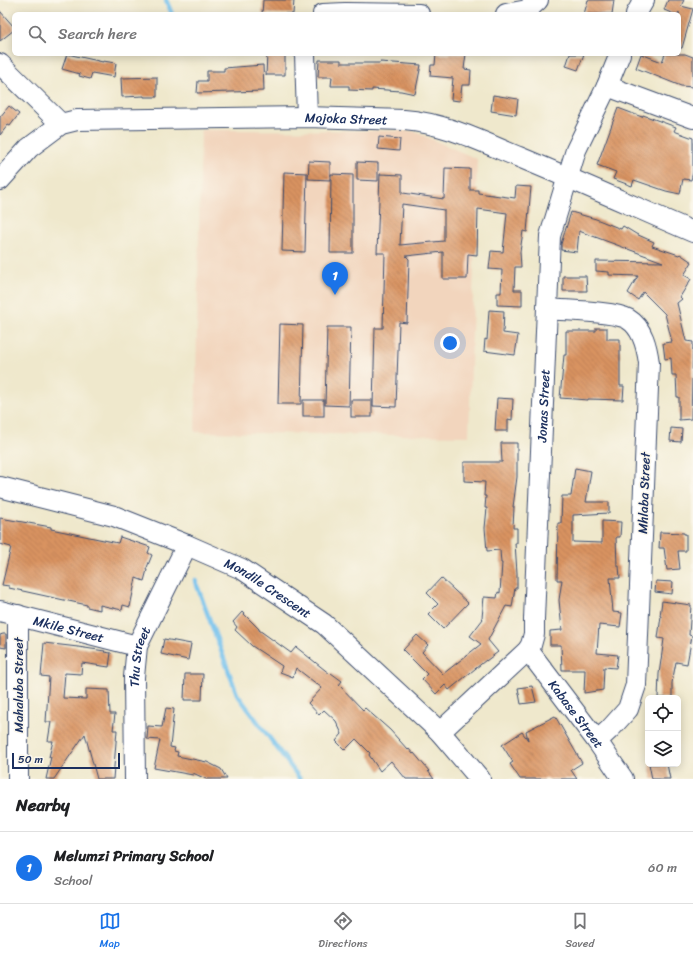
<!DOCTYPE html>
<style>
:root{--surface:#fff;--page:#f2f2f2;--text:#202124;--muted:#757577;--line:#e0e0e0;--accent:#1a73e8}
body{margin:0;font-family:Sriracha,sans-serif;background:var(--page);color:var(--text)}
.controls{position:absolute;right:12px;bottom:12px;display:grid;overflow:hidden;border-radius:6px;box-shadow:0 2px 10px #0003}
.controls button{width:36px;height:36px;display:grid;place-items:center;padding:0;border:0;border-bottom:1px solid var(--line);background:var(--surface);color:var(--text);font:20px sans-serif}
.scale{position:absolute;left:12px;bottom:10px;width:108px;box-sizing:border-box;padding-left:4px;border:2px solid #1b2f5e;border-top:0;font-size:11px;line-height:14px;white-space:nowrap;color:#1b2f5e;-webkit-text-stroke:3px #fbf7ec;paint-order:stroke}
.you{position:absolute;left:450px;top:343px;width:14px;height:14px;margin:-10px;border:3px solid #fff;border-radius:50%;background:#1a73e8;box-shadow:0 0 0 6px #1a73e833}
.badge{display:grid;place-items:center;width:26px;height:26px;border-radius:50%;background:var(--accent);color:#fff;font-size:13px;font-weight:700}
.pin{position:absolute;translate:-50% -33px;filter:drop-shadow(0 1px 2px #0008)}
.pin::after{content:'';position:absolute;top:21px;width:14px;height:12px;background:inherit;clip-path:polygon(0 0,100% 0,50% 100%)}
.list{margin:0;padding:0;list-style:none}
h2{display:flex;justify-content:space-between;align-items:center;height:52px;margin:0;padding:0 16px;font-size:17px}
h2 small{font-size:13px;font-weight:400;color:var(--muted)}
.list li{display:grid;grid-template-columns:26px 1fr auto;gap:12px;align-items:center;box-sizing:border-box;height:72px;padding:0 16px;border-top:1px solid var(--line)}
.list b{display:block;font-size:15px;white-space:nowrap}
.list p{margin:0;font-size:13px;white-space:nowrap;color:var(--muted)}
.list em{font-size:13px;font-style:normal;color:var(--muted)}
.icon{flex:none;width:22px;height:22px;fill:none;stroke:currentColor;stroke-width:2;stroke-linecap:round;stroke-linejoin:round}
.map{position:relative;flex:none;width:693px;height:779px;overflow:hidden}
.search{position:absolute;background:var(--surface);box-shadow:0 2px 10px #0003;left:12px;right:12px;top:12px;height:44px;display:flex;align-items:center;gap:10px;box-sizing:border-box;padding:0 14px;border-radius:6px;color:var(--muted);font-size:15px}
.sheet{height:124px;background:var(--surface)}
nav{display:flex;justify-content:space-around;align-items:center;box-sizing:border-box;height:56px;border-top:1px solid var(--line);background:var(--surface);font-size:11px;color:var(--muted)}
nav a{display:grid;justify-items:center;gap:2px}
nav .on{color:var(--accent)}
.map>svg:first-child{display:block}
</style>
<div class="map">
<svg width="693" height="779" viewBox="0 0 693 779">
<defs>
<pattern id="building-back-hatch" width="6" height="6" patternUnits="userSpaceOnUse"><rect width="6" height="6" fill="#d99361"/><path d="M-1 5l2 2M0 0l6 6M5-1l2 2" fill="none" stroke="#af7853"/></pattern>
</defs>
<rect width="100%" height="100%" fill="#fbf7ec"/>
<filter id="ink" filterUnits="userSpaceOnUse"><feTurbulence type="fractalNoise" baseFrequency=".025" numOctaves="2"/><feDisplacementMap in="SourceGraphic" scale="8" xChannelSelector="R" yChannelSelector="G"/><feConvolveMatrix kernelMatrix="1 2 1 2 8 2 1 2 1" color-interpolation-filters="sRGB"/></filter>
<filter id="wash" filterUnits="userSpaceOnUse"><feTurbulence type="fractalNoise" baseFrequency=".012" numOctaves="4" result="noise"/><feDisplacementMap in="SourceGraphic" scale="16" xChannelSelector="R" yChannelSelector="G"/><feGaussianBlur stdDeviation="0.9" result="paint"/><feColorMatrix in="noise" values="0 0 0 0 0 0 0 0 0 0 0 0 0 0 0 0 0 1.4 0 .05"/><feComposite in="paint" operator="in"/></filter>
<g filter="url(#wash)">
<rect width="100%" height="100%" fill="#efe8cc"/>
<path fill="#f2d5bd" d="M201,130l212,1 64,28 -8,277 -274,-4z"/>
<g fill="none" stroke-linecap="round" stroke-linejoin="round">
<g stroke="#72c1ed" stroke-width="4.5">
<path d="M166,0l6,14"/>
<path d="M189,54v1"/>
<path d="M195,580l42,114 63,85"/>
</g>
</g>
<g id="blocks">
<g fill="url(#building-back-hatch)" fill-rule="evenodd">
<path d="M263,0h31l-1,14h-31z"/>
<path d="M588,0h26l-2,14h-28z"/>
<path d="M668,0h16l-3,6 12,3 -11,39h-3v-36l-1,2h-4l-10,-4z"/>
<path d="M0,11l14,16v3l-14,11z"/>
<path d="M67,54l36,8v-1l13,2 -2,14 -22,-4 -2,6 -11,-3 1,-2 -18,-5z"/>
<path d="M267,54h18v21h-19z"/>
<path d="M436,54h30l-2,15 7,1 -1,15h-8l-2,16 -9,-1 2,-22 -23,-2 1,-11h4z"/>
<path d="M570,54h14l-6,16 -12,-4z"/>
<path d="M641,54l21,8 3,-8h20l8,3v30l-12,-1 -45,-18z"/>
<path d="M319,60h22v3h39v-1l41,3 -6,29 -14,-3 -29,-2v2l-23,-1v-4h-18l1,-9h-14z"/>
<path d="M263,65l1,26 -67,2 1,-12h9v-10h17v-3z"/>
<path d="M157,77v20h-13v-1l-22,1 -1,-19z"/>
<path d="M493,95l25,4 -2,16 -25,-4z"/>
<path d="M9,106l10,8 -9,12 -2,-1 -8,10v-18z"/>
<path d="M618,108l24,9 1,-2 33,12 -2,4 19,7v34l-2,8 -8,-1 -3,15 -14,-3 -32,-11 -2,6 -19,-7 3,-7 -19,-7z"/>
<path d="M379,137l21,2 -1,12 -21,-2z"/>
<path d="M309,161l21,1v18l-22,-1z"/>
<path d="M357,162l21,1v18l-21,-1z"/>
<path d="M445,168l25,1v21h8v3l37,5 1,-12 15,1 -4,45 -4,-1 -3,21 1,15h-6l-1,23h8v16l-25,-1v-12h4l1,-23 -13,-1 2,-18 12,1 4,-39 -29,-4 -1,46 -9,-1 -1,25h-24v-27l-37,4 3,3 -2,64 -8,-1 -3,85 -23,-1 2,-78h8l2,-75h-8l3,-79 22,1v19l1,-1 41,6zM402,204l42,6v31l-44,4z"/>
<path d="M284,172l23,1 -2,79 -23,-1z"/>
<path d="M331,174l22,1v78h-23z"/>
<path d="M571,212l25,7 25,10 2,-3 13,8 18,8 -2,4 27,9 1,-1 12,8 -8,13 7,4 -11,18 2,2 -5,4 9,38 7,1 -2,77 -12,1v-23h-2l-1,-22h-4l-1,-17 -6,1 -2,-16 9,-1 -7,-28 -22,-22 -5,8 -10,-7 10,-17 -29,-1v-3l-13,-1v-10l67,1 -84,-31 -2,21 -16,-2v-6z"/>
<path d="M563,276h23l1,15h-24z"/>
<path d="M489,310l15,1 -1,22 15,2 -3,20 -31,-4 1,-12 2,1z"/>
<path d="M280,324l23,1 -2,79h-23z"/>
<path d="M327,327h24l-2,79 -24,-1z"/>
<path d="M596,328h11v11h13v47h4l-1,14 -35,-1v1l-28,-2 4,-43h2v-24h30z"/>
<path d="M497,398l16,1 -1,21 -4,-1v12h-13z"/>
<rect x="303" y="400" width="21" height="16"/>
<rect x="351" y="400" width="21" height="17"/>
<path d="M671,428l11,1 -1,13 -11,-1z"/>
<path d="M501,443h16v34l-4,30h1l-1,21h4v15h-2l2,30v15h-2l-3,19 -6,-1 -18,34 10,12 -12,9v-1l-37,30 -4,-5 -9,9 -14,-15 5,-5 -24,-24 14,-15 11,10 -6,7 21,22 38,-30 -11,-8 13,-17 -1,-1 2,-21 13,1 1,-6 2,1 2,-30h-1l-1,-13 -13,1 -2,-23 2,-20h-2l1,-12h-2l1,-14 -21,-1v-19h38z"/>
<path d="M575,468l16,3 -5,31h23v11l-36,2v27l29,1v-22l19,1 -1,15h-4l1,29h2l1,12h-10l3,34 9,1 -2,14 -21,-2 -2,28 21,2 -2,13 -12,-1 -1,23 -19,3 1,-23h-23l-1,-25h-11v-14l12,-1 -3,-30 3,-20h-5l1,-57h3l1,-27h9z"/>
<path d="M0,518l51,9v2l67,14 2,-6 30,10 -2,6 4,2 -6,15h1l-3,11 -8,-3 -6,29 -7,-2 -1,5 -22,-5v5l-13,-3v-2l-78,-17v-2l-7,-1 9,-38 -11,-3z"/>
<path d="M660,532l24,1v1h2v17h-8l2,18 -13,1 -3,-22h-5z"/>
<path d="M441,578l27,25 -25,26 -15,-15 10,-10 -11,-11z"/>
<path d="M656,581l17,1 -1,12 -17,-2z"/>
<path d="M662,601l29,4 -2,30 3,1 -5,28 -11,-2 -4,21v15h-14l1,-24 5,-35 -6,-1 3,-22h-1z"/>
<path d="M242,612l17,17v1l32,23 5,-6 34,27 1,-1 11,8 -3,4 24,25 2,-2 25,22 18,20 1,-1 4,5 1,-1 15,18h-1l6,8h-28l-15,-18 -11,10 -11,-16 1,-2 -14,-14 -11,11 -9,-9 6,-7 -6,-13 -12,-11 -5,5 -11,-12 14,-15 -26,-20 -3,9 -13,-5 2,-6 -30,-20 -17,-16 2,-3 -4,-5z"/>
<path d="M3,634h3v14l-6,-1v-12z"/>
<path d="M164,639l27,5 -3,16 -27,-6z"/>
<path d="M44,643l34,4 27,4 -1,1 7,1 -2,14 -27,-4 -1,11 -16,-1 -2,25 23,1v-10l23,1 1,24h5l-2,16h4l-4,49h-16l-12,-45 -31,45h-8l5,-22h-2l4,-16h-5l3,-19h-5l3,-45 -8,-1z"/>
<path d="M185,674h18l-1,26h-18z"/>
<path d="M532,686l4,16 -15,2 -3,-16z"/>
<path d="M166,708l8,1 -4,38 5,1 -1,3 4,1 -1,4 30,6 14,7 6,10h-21l-13,-6v2l-39,-7 6,-28 -13,-1 1,-13 14,1z"/>
<path d="M555,716l27,47 -11,7 6,9h-57l-10,-15 3,-2 -11,-17 20,-13 6,8 -2,-9z"/>
<path d="M649,764h18l3,15h-18z"/>
</g>
</g>
</g>
<g filter="url(#ink)">
<use href="#blocks" fill-opacity="0" stroke="#3b4b6e" stroke-width="1"/>
<g fill="none" stroke-linecap="round" stroke-linejoin="round">
<g stroke="#3b4b6e" stroke-width="22">
<g id="minor">
<path d="M323,14l22,-1 74,1"/>
<path d="M506,14l21,-4 11,-10"/>
<path d="M636,14l8,-14"/>
<path d="M305,54l2,63"/>
<path d="M0,64l61,60"/>
<path d="M607,86l86,32"/>
<path id="s1" d="M0,180l29,-32 32,-24 16,-4 230,-3 97,3c41,3 78,22 115,37 58,24 116,50 174,75"/>
<path d="M548,309c19,2 65,2 80,10 15,9 19,29 21,44l-13,322 -8,24 -18,20 -13,12"/>
<path id="s2" d="M0,487l114,29 73,29 55,24 82,55 116,108 40,47"/>
<path id="s3" d="M0,611l137,35"/>
<path id="s4" d="M528,650l69,91 26,38"/>
<path id="s5" d="M440,732l88,-82 3,-5 3,-11v-15l16,-383 26,-86 31,-64 13,-32"/>
<path d="M18,779v-164"/>
<path id="s6" d="M135,779l-1,-102 3,-31 50,-101"/>
</g>
</g>
<use href="#minor" stroke="#fff" stroke-width="20"/>
</g>
</g>
<g text-anchor="middle" dominant-baseline="central" stroke-width="3" stroke-linejoin="round" paint-order="stroke">
<g font-size="13" fill="#1b2f5e" stroke="#fbf7ec">
<text stroke="none"><textPath href="#s1" startOffset="369">Mojoka Street</textPath></text>
<text stroke="none"><textPath href="#s5" startOffset="366">Jonas Street</textPath></text>
<text transform="translate(644 493) rotate(-88)">Mhlaba Street</text>
<text stroke="none"><textPath href="#s2" startOffset="288">Mondile Crescent</textPath></text>
<text stroke="none"><textPath href="#s3" startOffset="71">Mkile Street</textPath></text>
<text stroke="none"><textPath href="#s6" startOffset="123">Thu Street</textPath></text>
<text transform="translate(18 685) rotate(-90)">Mahaluba Street</text>
<text stroke="none"><textPath href="#s4" startOffset="80">Kabase Street</textPath></text>
</g>
</g>
</svg>
<div class="controls">
<button><svg class="icon" aria-label="locate" viewBox="0 0 24 24"><circle cx="12" cy="12" r="6"/><path d="M12 2v4M12 18v4M2 12h4M18 12h4"/></svg></button>
<button><svg class="icon" aria-label="layers" viewBox="0 0 24 24"><path d="M12 4l9 5-9 5-9-5zM3 14l9 5 9-5"/></svg></button>
</div>
<div class="scale">50 m</div>
<div class="you"></div>
<div class="pin badge" style="left:335px;top:295px">1</div>
<div class="search"><svg class="icon" aria-label="search" viewBox="0 0 24 24"><circle cx="10" cy="10" r="6"/><path d="M15 15l6 6"/></svg>Search here</div>
</div>
<section class="sheet">
<h2>Nearby<small></small></h2>
<ul class="list">
<li><span class="badge">1</span><div><b>Melumzi Primary School</b><p>School</p></div><em>60 m</em></li>
</ul>
</section>
<nav>
<a class="on"><svg class="icon" aria-label="map" viewBox="0 0 24 24"><path d="M3 6l6-2 6 2 6-2v14l-6 2-6-2-6 2zM9 4v14M15 6v14"/></svg>Map</a>
<a><svg class="icon" aria-label="directions" viewBox="0 0 24 24"><path d="M12 3l9 9-9 9-9-9zM9 14v-3h6M13 9l2 2-2 2"/></svg>Directions</a>
<a><svg class="icon" aria-label="saved" viewBox="0 0 24 24"><path d="M7 4h10v16l-5-4-5 4z"/></svg>Saved</a>
</nav>
